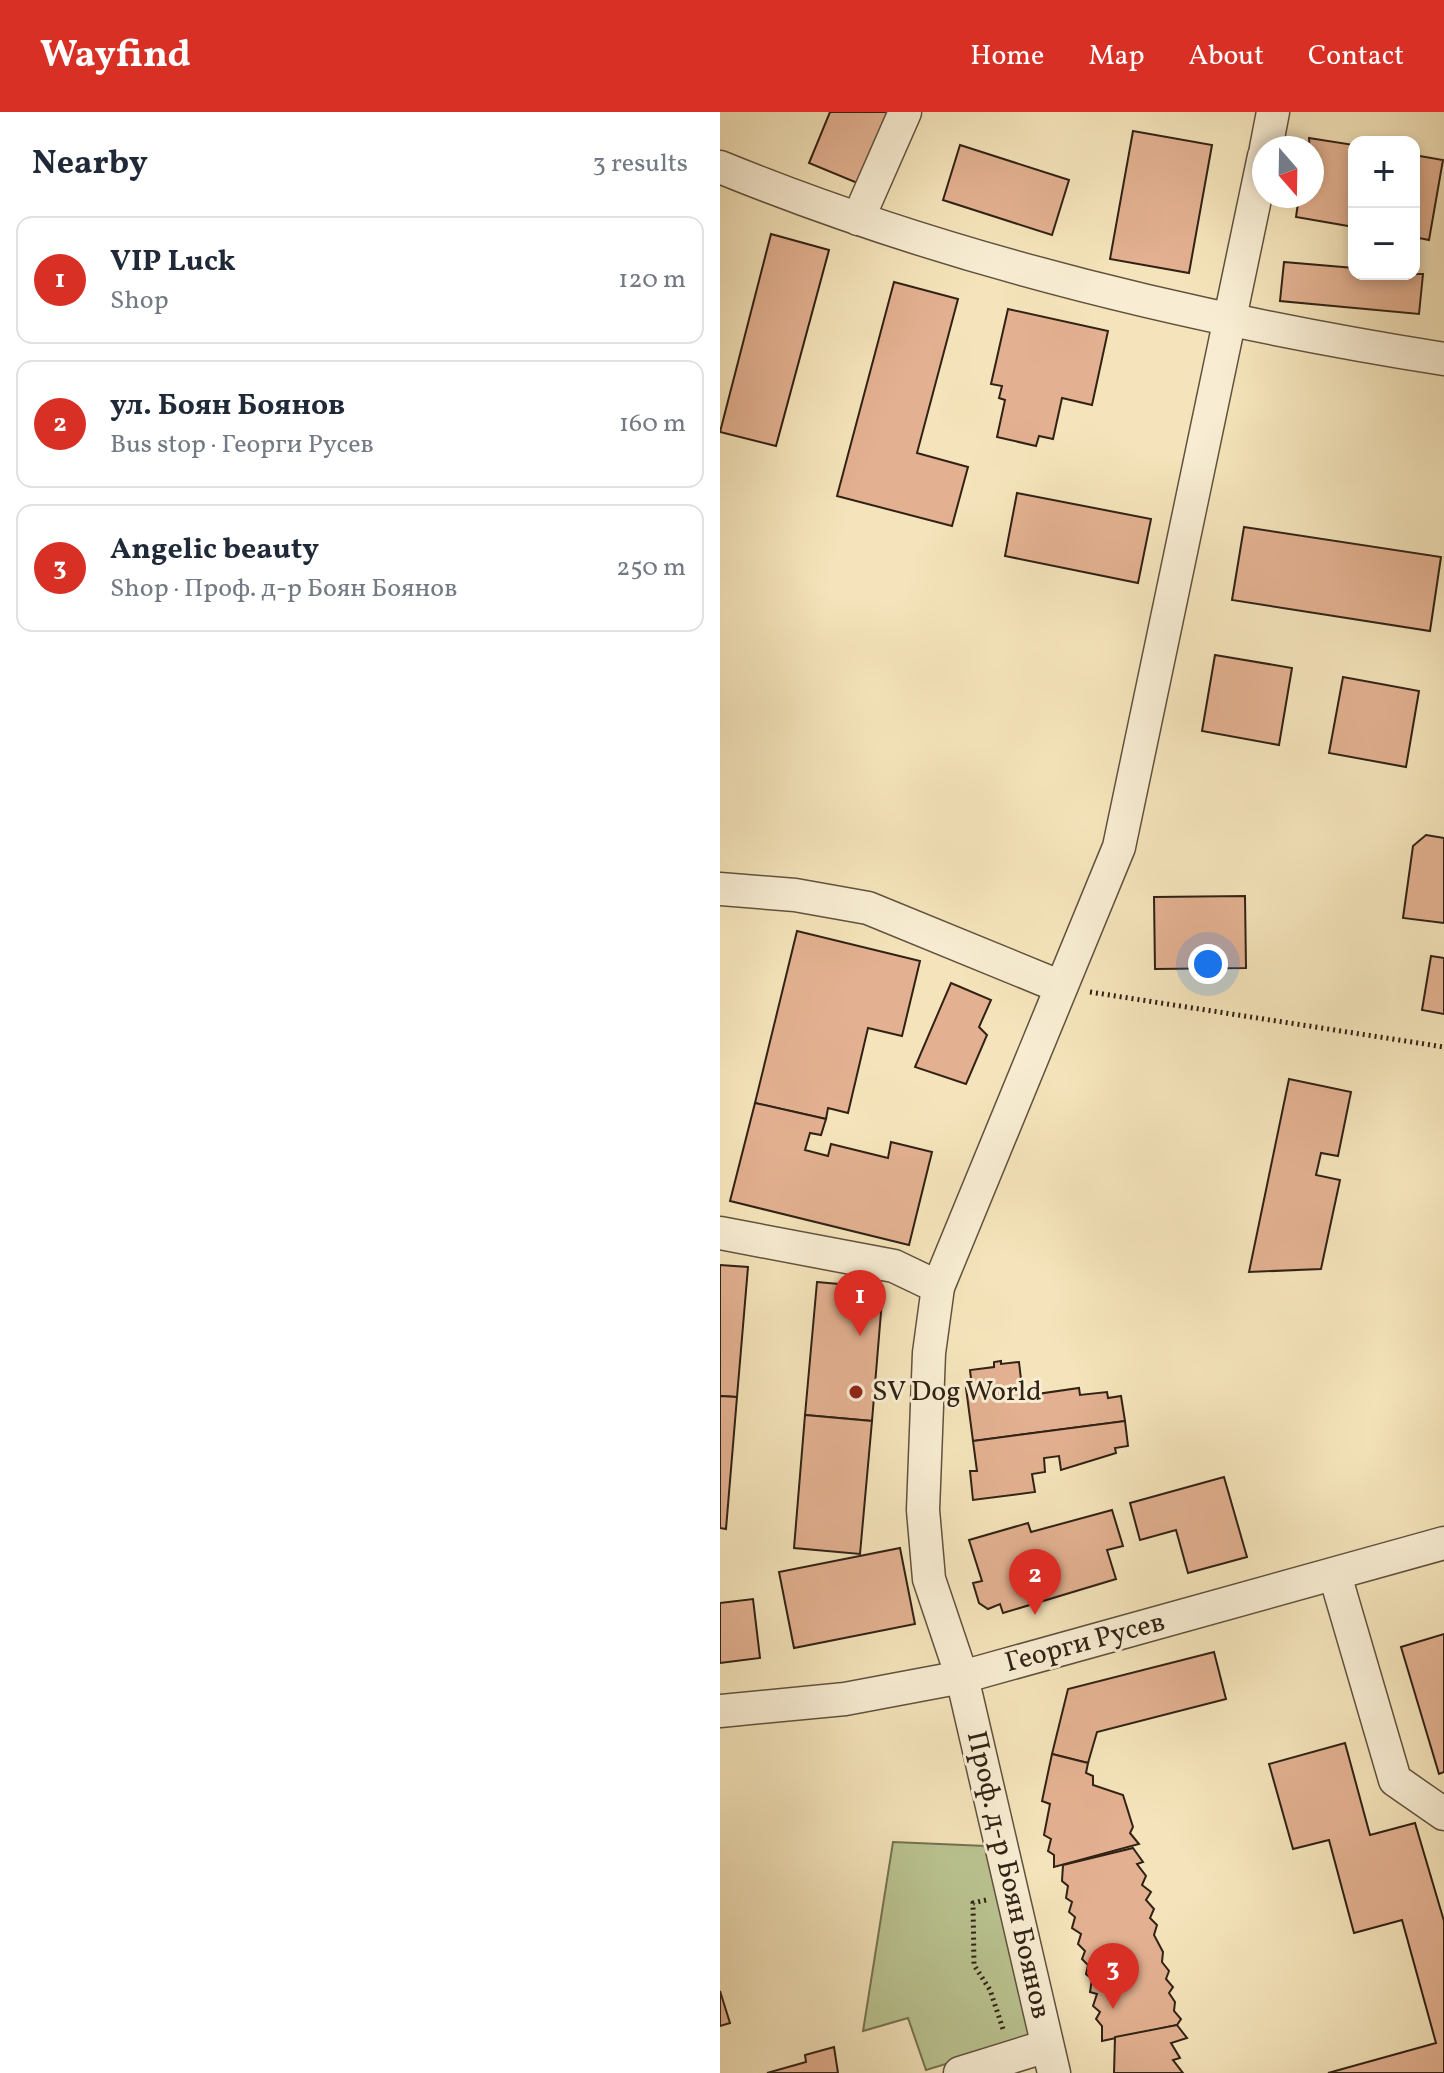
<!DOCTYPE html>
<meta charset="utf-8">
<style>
:root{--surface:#fff;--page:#f6f6f7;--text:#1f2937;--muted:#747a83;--line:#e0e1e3;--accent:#d93025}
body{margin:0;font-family:Vollkorn,serif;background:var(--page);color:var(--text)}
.controls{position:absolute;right:24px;top:24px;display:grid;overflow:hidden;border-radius:16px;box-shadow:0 4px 12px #0003}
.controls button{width:72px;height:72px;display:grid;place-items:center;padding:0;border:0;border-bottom:2px solid var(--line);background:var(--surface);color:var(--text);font:40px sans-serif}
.compass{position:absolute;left:532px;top:24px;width:72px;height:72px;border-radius:50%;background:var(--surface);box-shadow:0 4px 12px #0003;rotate:160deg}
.you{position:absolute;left:488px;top:852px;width:28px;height:28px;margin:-20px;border:6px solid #fff;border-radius:50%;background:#1a73e8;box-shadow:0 0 0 12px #1a73e833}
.badge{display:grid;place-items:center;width:52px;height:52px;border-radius:50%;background:var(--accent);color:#fff;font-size:26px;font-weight:700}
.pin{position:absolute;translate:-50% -66px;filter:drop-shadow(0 2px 4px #0008)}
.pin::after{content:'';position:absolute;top:42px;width:28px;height:24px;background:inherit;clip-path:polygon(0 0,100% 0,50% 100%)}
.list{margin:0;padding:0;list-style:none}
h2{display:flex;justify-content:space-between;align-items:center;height:104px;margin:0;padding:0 32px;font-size:34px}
h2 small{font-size:26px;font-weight:400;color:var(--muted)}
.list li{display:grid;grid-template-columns:52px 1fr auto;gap:24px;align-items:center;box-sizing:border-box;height:128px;margin:0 16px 16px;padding:0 16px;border:2px solid var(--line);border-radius:16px}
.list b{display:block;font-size:30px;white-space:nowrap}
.list p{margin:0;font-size:26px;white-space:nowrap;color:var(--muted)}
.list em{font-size:26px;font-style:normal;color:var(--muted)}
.map{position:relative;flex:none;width:724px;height:1961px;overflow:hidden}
header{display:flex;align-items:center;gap:48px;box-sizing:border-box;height:112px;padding:0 40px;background:var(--accent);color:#fff}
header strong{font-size:38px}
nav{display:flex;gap:44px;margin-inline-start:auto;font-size:28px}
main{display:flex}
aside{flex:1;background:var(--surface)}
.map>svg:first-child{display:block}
</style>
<header>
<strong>Wayfind</strong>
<nav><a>Home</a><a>Map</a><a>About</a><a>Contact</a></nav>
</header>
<main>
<aside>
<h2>Nearby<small>3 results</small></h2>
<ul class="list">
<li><span class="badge">1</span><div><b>VIP Luck</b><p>Shop</p></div><em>120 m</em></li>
<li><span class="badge">2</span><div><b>ул. Боян Боянов</b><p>Bus stop · Георги Русев</p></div><em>160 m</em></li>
<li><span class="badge">3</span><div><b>Angelic beauty</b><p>Shop · Проф. д-р Боян Боянов</p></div><em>250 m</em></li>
</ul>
</aside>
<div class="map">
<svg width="724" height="1961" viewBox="0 0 724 1961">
<rect width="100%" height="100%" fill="#f5e4bb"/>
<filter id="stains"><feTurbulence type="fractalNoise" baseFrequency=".0025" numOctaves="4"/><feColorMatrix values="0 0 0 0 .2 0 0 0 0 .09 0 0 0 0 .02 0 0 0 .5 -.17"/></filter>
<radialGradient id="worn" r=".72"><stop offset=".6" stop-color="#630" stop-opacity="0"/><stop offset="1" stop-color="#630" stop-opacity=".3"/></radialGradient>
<path fill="#bac491" stroke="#757353" stroke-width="2" d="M173,1730l93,4 45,192 -105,32 -18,-52 -45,13z"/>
<g fill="#e3b191" stroke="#302215" stroke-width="2">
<path d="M110,0h68l-31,75 -58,-24z"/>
<path d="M413,19l79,14 -23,128 -79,-14z"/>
<path d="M589,26l45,7v82l-58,-10 3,-21h13z"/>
<path d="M240,33l109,35 -17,55 -109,-35z"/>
<path d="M694,43l29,5 -14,80 -15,-3z"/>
<path d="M51,122l58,16 -53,196 -56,-14z"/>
<path d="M564,150l70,6v6h69l-4,40 -139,-13z"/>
<path d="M174,170l64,17 -41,154 51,14 -16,59 -115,-30z"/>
<path d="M288,197l100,22 -16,74 -30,-7 -9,41 -14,-3 -3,10 -39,-9 8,-37 -6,-2 3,-12 -11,-2z"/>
<path d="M297,381l134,26 -13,64 -133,-27z"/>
<path d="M524,415l197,30 -11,74 -198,-31z"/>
<path d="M495,543l77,13 -13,77 -77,-14z"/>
<path d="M623,565l76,14 -13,76 -77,-14z"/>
<path d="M706,723l18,3v85l-41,-5 10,-72z"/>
<path d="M525,784l1,72 -91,1 -1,-72z"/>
<path d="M77,819l123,30 -18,75 -34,-8 -20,85 -20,-5 -2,11 -71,-16z"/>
<path d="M711,844l13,2v56l-22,-4z"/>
<path d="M231,871l40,17 -12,27 8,8 -21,49 -51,-17z"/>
<path d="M569,967l62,13 -13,64 -17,-3 -5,22 24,5 -19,89 -72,3z"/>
<path d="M35,991l71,16 -5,16 -11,-2 -5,17 23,6 3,-12 57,14 3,-16 41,10 -23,93 -179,-44z"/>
<path d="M0,1153l28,2 -11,130 -17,-1z"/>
<path d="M97,1170l66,6 -11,133 -67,-6z"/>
<path d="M281,1249v3l18,-2 4,34 56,-8 1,7 27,-3 1,6 13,-2 4,25 -152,20 -7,-53 6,-1 -2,-17 24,-3v-5z"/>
<path d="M0,1284l17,1 -11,132 -6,-1z"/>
<path d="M85,1303l67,6 -12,133 -66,-6z"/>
<path d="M405,1309l3,25 -13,2 1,5 -55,17 -2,-14 -15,2 1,14 -13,2 3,18 -62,8 -3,-29h7l-4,-30z"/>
<path d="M504,1365l23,80 -59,16 -12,-43 -36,10 -10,-37z"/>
<path d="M392,1398l11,36 -16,4 9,29 -113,34 -3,-9 -12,5 -9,-6 -6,-20 9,-2 -13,-41 59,-17 3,9z"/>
<path d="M180,1436l15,76 -121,24 -15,-76z"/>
<path d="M33,1487l7,59 -40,5v-60z"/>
<path d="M724,1522v138l-5,2 -38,-127z"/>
<path d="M494,1540l12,47 -129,33 -9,31 -36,-9 16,-65z"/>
<path d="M625,1631l25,92 45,-12 29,98v152h-116l108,-30 -34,-123 -48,13 -25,-93 -36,9 -24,-85z"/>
<path d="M332,1642l36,9 -2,10 7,3v9l30,10 10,32 -3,6 9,11 -85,23v-12l-6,-4 3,-12 -7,-4 6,-31 -8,-3z"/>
<path d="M413,1736l10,14 -6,2 9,12 -4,9 9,7 -5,8 8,9 -4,9 7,7 -3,10 9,17 -1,10 7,9 -3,8 7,8 -4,6 6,9 -1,9 7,8 -4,6 -75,16v-15l-6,-7 4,-7 -7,-6 4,-12 -7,-2 2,-13 -6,-5 2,-9 -6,-6 3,-8 -7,-7 3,-10 -9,-6 3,-11 -6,-5 3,-10 -6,-4 2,-12 -6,-5 1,-16z"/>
<path d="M0,1879l10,32 -10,3z"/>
<path d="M457,1913l10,13 -16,5 9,15 -7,2 10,13h-69l1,-36z"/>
<path d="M114,1935l4,26h-71l39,-11 -1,-7z"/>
</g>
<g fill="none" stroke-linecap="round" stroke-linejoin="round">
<g stroke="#61523e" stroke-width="35">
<g id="minor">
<path d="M546,36l7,-36"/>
<path d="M0,55c230,94 478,153 724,192"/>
<path d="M138,107l47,-107"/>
<path d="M0,777l75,6 73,13 193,79"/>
<path d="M0,1121l174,33 44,21"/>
<path d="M615,1463l60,205 49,34"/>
<path d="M0,1599l125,-12 117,-22 482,-134"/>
<path d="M240,1961l87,-27"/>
<path d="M334,1961l-92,-396 -33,-98 -6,-69 6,-157 9,-66 181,-440 145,-691"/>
</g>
</g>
<g stroke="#302215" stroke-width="5" stroke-dasharray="2 4" stroke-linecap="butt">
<path d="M370,880l354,55"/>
<path d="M266,1788l-13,3 1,62 16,25 13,39"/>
</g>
<use href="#minor" stroke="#f8edd3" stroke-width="32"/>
</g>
<circle fill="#8f2418" stroke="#f8edd3" stroke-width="3" cx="136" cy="1280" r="8"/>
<g text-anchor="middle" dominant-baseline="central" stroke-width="6" stroke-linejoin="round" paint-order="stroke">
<g font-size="28" fill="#302215" stroke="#f8edd3" text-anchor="start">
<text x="152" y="1280">SV Dog World</text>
</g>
<g font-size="28" fill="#302215" stroke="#f8edd3">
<text transform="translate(365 1531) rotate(-15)">Георги Русев</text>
<text transform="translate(288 1763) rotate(77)">Проф. д-р Боян Боянов</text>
</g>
</g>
<rect width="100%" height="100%" filter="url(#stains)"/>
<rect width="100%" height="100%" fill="url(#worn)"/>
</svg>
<div class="controls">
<button>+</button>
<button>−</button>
</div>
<svg class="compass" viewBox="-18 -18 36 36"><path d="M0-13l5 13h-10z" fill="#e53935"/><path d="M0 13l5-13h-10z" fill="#747a83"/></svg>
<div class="you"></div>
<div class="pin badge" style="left:140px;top:1224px">1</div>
<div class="pin badge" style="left:315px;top:1503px">2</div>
<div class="pin badge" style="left:393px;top:1897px">3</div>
</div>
</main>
